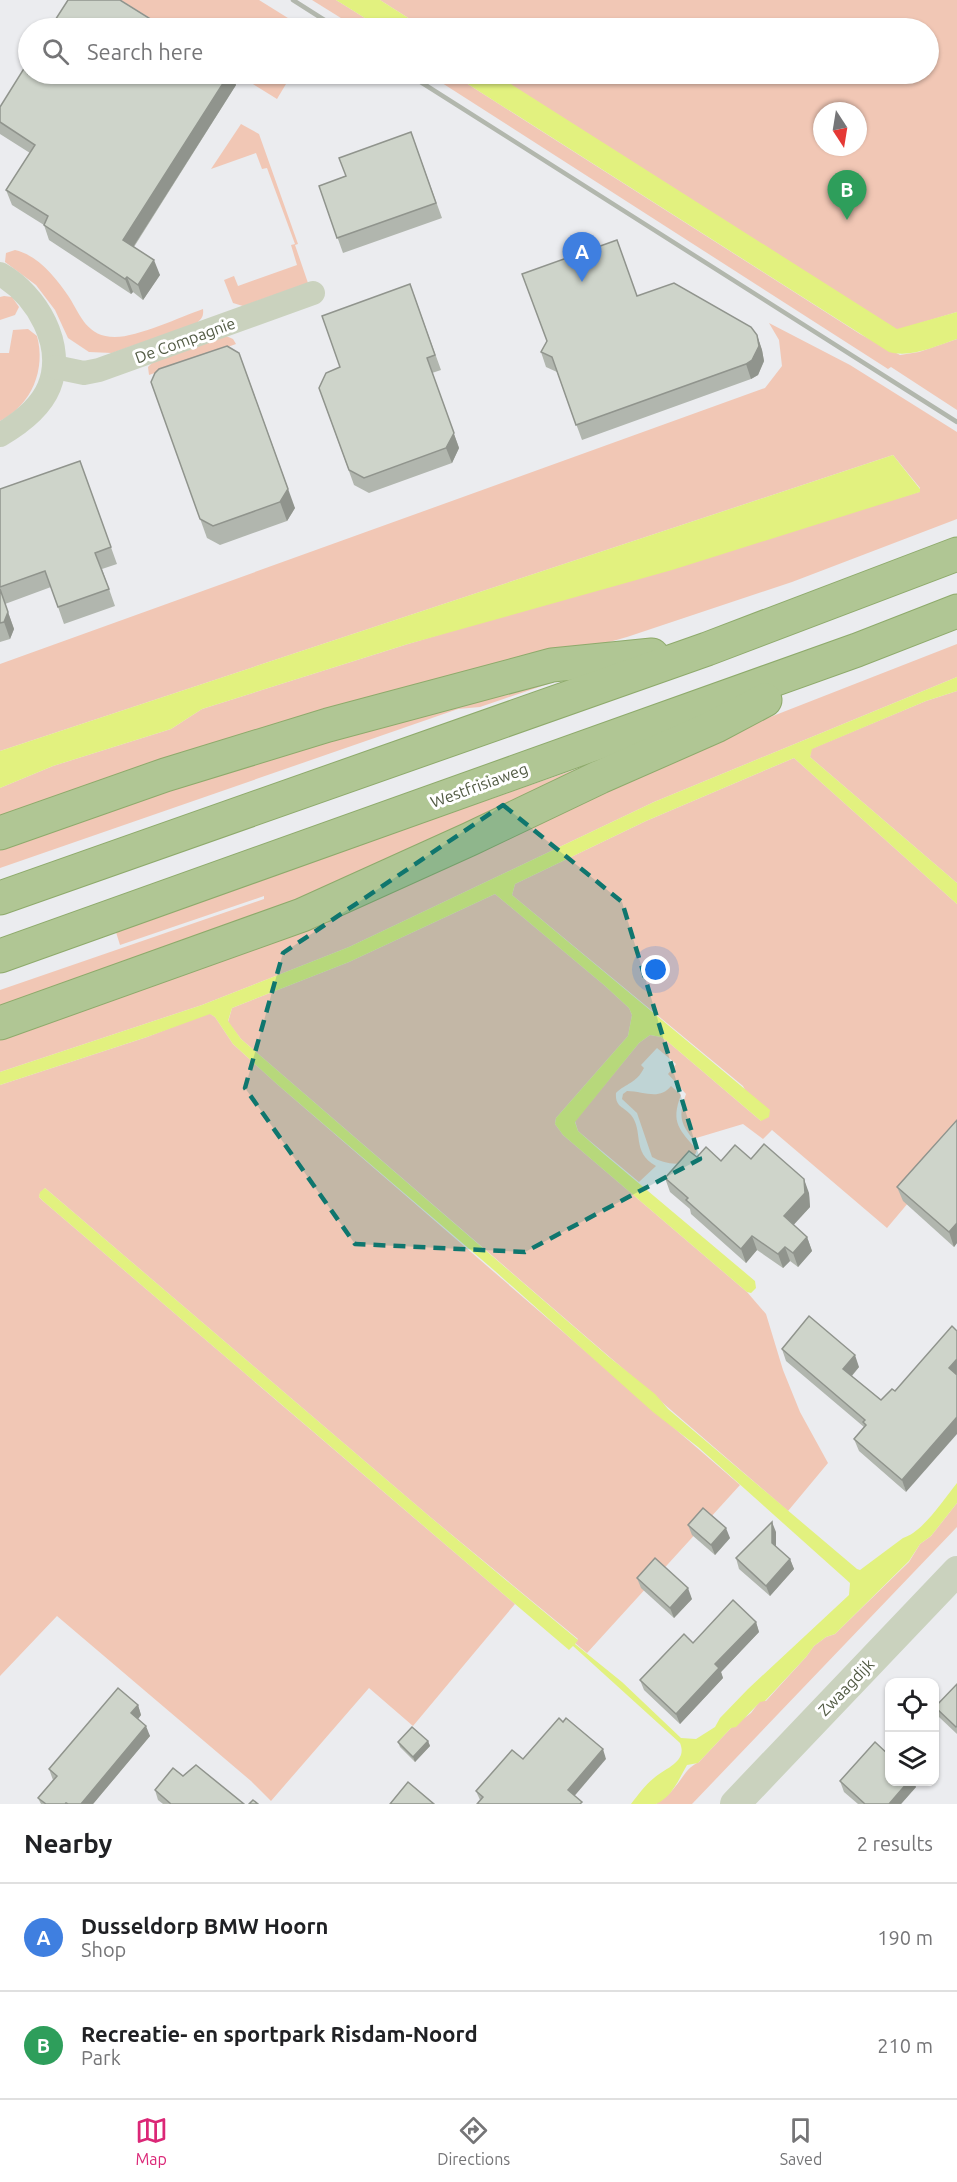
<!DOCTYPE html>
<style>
:root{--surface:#fff;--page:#f2f2f2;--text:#202124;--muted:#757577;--line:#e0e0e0;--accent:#db2777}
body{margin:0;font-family:Ubuntu,sans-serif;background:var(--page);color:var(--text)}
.controls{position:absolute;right:18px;bottom:18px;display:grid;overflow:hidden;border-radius:12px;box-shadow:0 2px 4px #0004}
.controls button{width:54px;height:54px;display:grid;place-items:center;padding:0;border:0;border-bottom:2px solid var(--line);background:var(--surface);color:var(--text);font:30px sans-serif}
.compass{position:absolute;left:813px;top:102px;width:54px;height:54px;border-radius:50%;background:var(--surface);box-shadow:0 2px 4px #0004;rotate:168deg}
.you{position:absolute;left:656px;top:970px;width:21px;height:21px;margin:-15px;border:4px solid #fff;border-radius:50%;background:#1a73e8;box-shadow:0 0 0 9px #1a73e833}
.badge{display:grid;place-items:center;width:39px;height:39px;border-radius:50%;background:var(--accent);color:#fff;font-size:20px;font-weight:700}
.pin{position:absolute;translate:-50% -50px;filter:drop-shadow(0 2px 3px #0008)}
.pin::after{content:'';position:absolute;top:32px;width:21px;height:18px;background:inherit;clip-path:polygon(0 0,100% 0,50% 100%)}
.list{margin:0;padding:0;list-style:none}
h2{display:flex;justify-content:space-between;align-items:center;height:78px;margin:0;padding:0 24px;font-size:26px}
h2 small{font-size:20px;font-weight:400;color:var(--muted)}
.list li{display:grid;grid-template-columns:39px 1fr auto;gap:18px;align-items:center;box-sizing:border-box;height:108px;padding:0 24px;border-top:2px solid var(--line)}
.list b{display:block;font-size:22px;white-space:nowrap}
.list p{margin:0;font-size:20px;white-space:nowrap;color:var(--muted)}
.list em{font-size:20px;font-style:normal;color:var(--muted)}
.icon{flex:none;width:33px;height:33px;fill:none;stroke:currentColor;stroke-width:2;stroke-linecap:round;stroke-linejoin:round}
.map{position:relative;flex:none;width:957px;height:1804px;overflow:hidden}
.search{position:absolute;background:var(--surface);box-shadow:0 2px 4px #0004;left:18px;right:18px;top:18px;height:66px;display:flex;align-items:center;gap:15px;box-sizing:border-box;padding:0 21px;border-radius:33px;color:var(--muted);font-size:22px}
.sheet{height:294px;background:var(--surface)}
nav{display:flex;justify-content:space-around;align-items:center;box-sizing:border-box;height:84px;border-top:2px solid var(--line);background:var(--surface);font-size:16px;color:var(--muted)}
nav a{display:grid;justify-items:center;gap:3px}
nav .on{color:var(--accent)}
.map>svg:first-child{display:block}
</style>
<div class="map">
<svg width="957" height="1804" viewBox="0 0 957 1804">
<rect width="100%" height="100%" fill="#ebecef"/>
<g fill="#f1c7b5" fill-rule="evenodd">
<path d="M121,0h138l45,28h-138z"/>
<path d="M312,0h24l45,28h-24z"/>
<path d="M380,0h577v312l-60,18 -403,-256h434v-46h-504zM822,111h36v36h-36z"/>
<path d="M237,74h55l-15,25z"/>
<path d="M428,74h24l408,260 40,21 19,-3 38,-13v71l-66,-43 -3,2z"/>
<path d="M241,124l18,10 39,110 -3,1 13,38 -65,23 -10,-3 -9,-23 10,-4 4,10 59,-21 -6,-20 4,-1 -28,-76 -5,1 -6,-16 -45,16z"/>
<path d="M15,250c23,5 42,29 54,47 12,19 18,40 46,40 23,0 65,-20 88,-28 1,8 -2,11 -8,15l-83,29 -23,-1 -21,-14 -13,-28 -19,-25 -31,-23 1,-9z"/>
<path d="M4,296l8,1 7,10 -4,8 -15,5v-23z"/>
<path d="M769,323l81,42 107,67v87l-165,63 -165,55 -113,32 -514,157v-38l53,-22 118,-37 31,-20 206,-65 511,-152 1,-4 -27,-33 -893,296v-87l765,-276 17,-22 -3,-26z"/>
<path d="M28,329l9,7c9,33 -5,69 -37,85v-68h9l4,-23z"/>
<path d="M226,336l7,3 3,5 -87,31 -1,-8 5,-5z"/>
<path d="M957,644v33l-303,125 -305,145 -147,58 -202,67v-42l650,-266z"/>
<path d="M546,677l2,7 -68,23 -22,2 -458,159v-20l244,-82z"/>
<path d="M957,691v192l-147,-126 1,-8 115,-48z"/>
<path d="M794,758l163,146v241l-70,83 -115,-98 -9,9 -20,-15 -50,15c-14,-17 -14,-25 -7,-45l-18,-20 8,-10 -19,-16 -16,17 3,3c-8,16 -18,15 -28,25 -1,14 7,13 15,22 13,16 0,37 25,51l-17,16 -61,-51 -3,-10 64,-78 11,-8 11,2 6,4 94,80 -18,-35 -231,-191 3,-11 131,-63z"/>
<path d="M597,762l-153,81 -444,169v-22l264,-91v-3l-144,49 -5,-16z"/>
<path d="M495,894l109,91 25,23 3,7 -4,21 -72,82 -1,6 8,11 184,157 19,22 17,56 17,42 28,51 -40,48 -547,-472 -13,-17 4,-14 117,-46z"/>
<path d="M209,1013l6,4 18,27 45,41 462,400 -153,168 -12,-10 3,-4 -149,-123 -384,-328 -5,5 -1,4 4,4 472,403 -102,122 -44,-38 -98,113 -20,-20 -194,-165 -57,60v-591l147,-48z"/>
<path d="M671,1086l10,9c-11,28 -1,35 16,55 -6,19 -31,15 -45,7l-15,-44 -15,-14 1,-5 4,-3c17,0 32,10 44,-5z"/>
<path d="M957,1503v24l-265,277h-36c6,-5 14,-10 19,-17 8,-9 11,-19 24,-25l32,-34 20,-15 9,-12h6l40,-44 8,-11 12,-9 9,-3 74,-72 11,-18 11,-8z"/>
</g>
<g fill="#e2f17f">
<path d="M336,0h44l44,28h-43z"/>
<path d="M452,74h43l402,255 60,-17v27c-21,7 -46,19 -68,13z"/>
<path d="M893,455l27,34v3l-248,78 -264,74 -206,65 -31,20 -118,37 -53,22v-37z"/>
<path d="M957,677v14l-31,10 -114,48 -2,8 147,126v21l-163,-146 -148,63 -131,63 -3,11 258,215 -1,7 -8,4 -94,-80 -6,-4 -11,-2 -11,8 -64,79 3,9 26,23 151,127 1,7 -5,5 -4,-1 -184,-157 -8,-11 1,-6 72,-82 4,-21 -3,-7 -25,-23 -109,-91 -146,68 -117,46 -4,13 13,18 368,318 46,37 13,15 189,160 3,1 43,-32c20,-6 40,-38 54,-55v20l-26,33 -11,8 -11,17 -74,73 -9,3 -12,9 -8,11 -41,44 -5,1 -24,25 -5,1 -33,35 -11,2c-8,14 -15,32 -31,39 -6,0 -18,0 -25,0 7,-9 14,-19 23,-26 11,-10 34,-16 26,-35l-107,-97 -4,4 -526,-449 -4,-4 1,-5 5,-4 384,328 149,124 -3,4 47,38 59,56 15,1 19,-12 5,-9 28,-29 101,-94 1,-12 -152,-136 -45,-35 -158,-141 -217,-186 -45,-41 -18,-27 -5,-3 -63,23 -147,48v-13l202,-67 147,-58 305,-145z"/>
</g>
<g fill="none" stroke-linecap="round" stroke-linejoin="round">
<g stroke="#8eaa6b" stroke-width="35">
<g id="trunk">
<path d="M0,833l165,-58 163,-50 224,-60 100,-10"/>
<path d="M0,898l707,-249 250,-95"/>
<path d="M0,956l857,-306 100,-39"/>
<path d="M0,1023l302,-108 168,-76 130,-62 116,-51 49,-26"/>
</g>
</g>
<g stroke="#cad2be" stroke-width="24">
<path d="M0,274c37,21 66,71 49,113 -9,22 -30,37 -49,48"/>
<path d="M55,367l29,6 15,-3 214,-77"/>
</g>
<path stroke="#cad2be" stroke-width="30" d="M735,1804l222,-233"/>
<use href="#trunk" stroke="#b0c694" stroke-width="33"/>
<g stroke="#b2b7ad" stroke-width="4.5">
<path d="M293,0l44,28"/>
<path d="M408,74l549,348"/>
</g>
</g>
<g fill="#b1b6ae">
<path d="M28,74h204l4,11 -102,162 26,28 -17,25 -10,-8 -2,2 -82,-54 -5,-15 -32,-20 -6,-15 24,-37 -30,-19v-27z"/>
<path d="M411,132l31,86 -99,35 -24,-67 27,-10z"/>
<path d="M410,284l31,86 -9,3 27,75 -7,15 -83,30 -15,-8 -35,-97 21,-21z"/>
<path d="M638,296l119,39 5,15 2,11 -6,14 -7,4 -169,61 -25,-68 -11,-5 -5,-15z"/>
<path d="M151,382l144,126 -8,13 -67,24 -13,-7z"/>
<path d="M80,461l37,103 -15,5 13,37 -51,18 -13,-37 -46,17 9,25 -4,10 -10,3v-153z"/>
<path d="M957,1120v123l-3,4 -51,-46 -6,-14z"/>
<path d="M697,1157l24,4 30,-2 58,34 1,14 -17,18 14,12 5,14 -14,16 -8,-6 -7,7 -26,-18 -11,13 -55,-49 -1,-5 -20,-17 -5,-14z"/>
<path d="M782,1349l77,18 -7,9 29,24 25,92 -47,-41 -5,-12 10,-12 -78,-66z"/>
<path d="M688,1525l42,13 -15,17 -23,-20z"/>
<path d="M776,1532v15l14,12 4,10 -24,27 -31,-27 -3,-11z"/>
<path d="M637,1578l55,21 -18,19 -33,-30z"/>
<path d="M756,1622l3,10 -38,40 2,6 -43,46 -36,-34 -4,-10 53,-37z"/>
<path d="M957,1684v50l-18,-17 -4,-10z"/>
<path d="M138,1705l3,10 -3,4 12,17 -57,68h-52l-3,-6 15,-18 -4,-11z"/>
<path d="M428,1741l2,5 -15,16 -15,-15 -2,-5z"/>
<path d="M606,1759l-126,41 -4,-9z"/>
<path d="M840,1781l76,6 -15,17h-43l-14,-12z"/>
<path d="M155,1790l89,14h-81l-5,-4z"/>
</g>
<g fill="#90948d">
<path d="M229,74h3l4,11 -108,170 -5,-15z"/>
<path d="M154,260l6,15 -17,25 -5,-15z"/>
<path d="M127,277l6,15 -2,2 -6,-15z"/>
<path d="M757,335l5,15 2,11 -6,14 -7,4 -5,-15z"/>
<path d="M427,358l32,90 -7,15 -6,-15z"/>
<path d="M246,372l49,136 -8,13 -7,-19z"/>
<path d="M8,612l6,17 -4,10 -6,-17z"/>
<path d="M804,1179l5,14 1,14 -21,23 -5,-14z"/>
<path d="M957,1223v20l-3,4 -5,-15z"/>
<path d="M752,1236l5,14 -11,13 -5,-14z"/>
<path d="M807,1237l5,14 -14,16 -5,-14z"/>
<path d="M785,1247l5,14 -7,7 -5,-14z"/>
<path d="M855,1355l4,12 -11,13 -5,-11z"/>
<path d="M957,1359v17l-8,-8z"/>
<path d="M957,1417v17l-51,58 -4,-12z"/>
<path d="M772,1522l4,10v22l-4,-11z"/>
<path d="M726,1528l4,10 -15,17 -4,-10z"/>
<path d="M790,1559l4,10 -24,27 -4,-10z"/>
<path d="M688,1588l4,11 -18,19 -4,-10z"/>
<path d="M756,1622l3,10 -38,40 2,6 -43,46 -4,-10 39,-50z"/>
<path d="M138,1705l3,10 -6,8 -4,-10z"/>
<path d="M146,1726l4,10 -57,68h-12z"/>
<path d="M428,1741l2,5 -15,16 -2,-5z"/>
<path d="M603,1749l3,10 -35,41 -3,-10z"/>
<path d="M908,1782h6l2,5 -15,17h-12z"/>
</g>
<g fill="#ced4ca" stroke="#90948d" stroke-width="1.5">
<path d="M68,0h52l45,28h-115z"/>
<path d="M28,62v12h201l-106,166 31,20 -16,25 -11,-8 -2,2 -81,-54 4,-9 -42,-26 29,-45 -35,-23v-15z"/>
<path d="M411,132l25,71 -99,35 -18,-52 27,-10 -7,-18z"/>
<path d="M617,240l20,56 37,-13 77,44 6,8 2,11 -7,14 -6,4 -170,61 -24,-68 -11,-5 6,-11 -25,-67z"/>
<path d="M410,284l25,71 -8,3 27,75 -8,15 -82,30 -15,-8 -30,-82 7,-15 14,-6 -18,-51z"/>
<path d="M227,346l12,7 49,136 -8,13 -67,24 -13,-7 -49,-137 4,-9 4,-4z"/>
<path d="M80,461l31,86 -16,6 14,36 -51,18 -13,-36 -45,16v-98z"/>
<path d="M0,589l8,23 -4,10 -4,1z"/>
<path d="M957,1120v103l-8,9 -52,-45z"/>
<path d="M764,1144l40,35 1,14 -21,23 23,21 -14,16 -8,-6 -7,7 -26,-18 -11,13 -55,-49 2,-2 -23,-20 24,-27 8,6 9,-10 15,14 14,-16 16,14z"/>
<path d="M809,1316l46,39 -12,14 38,31 11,-11 3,2 57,-65 5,5v28l-8,9 8,7v42l-55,63 -48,-41 12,-14 -3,-3 2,-2 -83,-71z"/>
<path d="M703,1508l23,20 -15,17 -23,-20z"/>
<path d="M772,1522v21l18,16 -24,27 -30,-28z"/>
<path d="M655,1558l33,30 -18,20 -33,-30z"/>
<path d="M733,1600l23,22 -41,42 4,4 -43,46 -36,-34 44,-46 9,9z"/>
<path d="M957,1684v42l-1,1 -21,-20z"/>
<path d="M118,1688l20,17 -7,8 15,13 -65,78h-13l-2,-1 -1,1h-19l-8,-6 19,-22 -8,-7z"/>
<path d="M559,1718l4,4 3,-4 37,31 -35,41 14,12 -2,2h-103l6,-7 -7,-6 36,-41 11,9z"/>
<path d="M412,1727l16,14 -15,16 -15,-15z"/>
<path d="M875,1742l15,14v26h18l-19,22h-24l-25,-23z"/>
<path d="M196,1765l48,39h-73l-16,-14 18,-22 10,8z"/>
<path d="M408,1782l26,22h-44z"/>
<path d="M253,1800l5,4h-9z"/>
</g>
<path fill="#0f766e" fill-opacity="0.2" stroke="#0f766e" stroke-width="4.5" stroke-dasharray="12 8" stroke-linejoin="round" d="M503,805l119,97 78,257 -175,93 -170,-8 -110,-156 38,-135z"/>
<g text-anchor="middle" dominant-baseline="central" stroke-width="6" stroke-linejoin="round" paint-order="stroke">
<g font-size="16" fill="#515a43" stroke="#fff">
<text transform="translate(185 340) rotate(-20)">De Compagnie</text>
<text transform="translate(479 785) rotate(-20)">Westfrisiaweg</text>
<text transform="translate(846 1687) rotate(-46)">Zwaagdijk</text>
</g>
</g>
</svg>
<div class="controls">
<button><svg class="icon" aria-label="locate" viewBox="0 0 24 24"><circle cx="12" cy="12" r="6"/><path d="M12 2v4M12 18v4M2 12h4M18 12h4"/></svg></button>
<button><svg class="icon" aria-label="layers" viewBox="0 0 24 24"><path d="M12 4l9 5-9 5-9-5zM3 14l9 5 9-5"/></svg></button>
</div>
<svg class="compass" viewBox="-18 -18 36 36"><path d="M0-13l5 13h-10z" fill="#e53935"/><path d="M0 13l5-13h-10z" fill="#757577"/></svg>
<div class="you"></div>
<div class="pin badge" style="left:582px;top:282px;background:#3f7fe0">A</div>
<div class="pin badge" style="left:847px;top:220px;background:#2e9e5b">B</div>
<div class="search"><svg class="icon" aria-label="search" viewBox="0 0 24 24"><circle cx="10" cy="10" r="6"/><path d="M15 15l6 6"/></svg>Search here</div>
</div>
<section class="sheet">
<h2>Nearby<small>2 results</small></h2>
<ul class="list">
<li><span class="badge" style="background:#3f7fe0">A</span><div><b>Dusseldorp BMW Hoorn</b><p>Shop</p></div><em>190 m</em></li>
<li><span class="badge" style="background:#2e9e5b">B</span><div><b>Recreatie- en sportpark Risdam-Noord</b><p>Park</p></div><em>210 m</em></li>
</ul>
</section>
<nav>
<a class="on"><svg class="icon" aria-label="map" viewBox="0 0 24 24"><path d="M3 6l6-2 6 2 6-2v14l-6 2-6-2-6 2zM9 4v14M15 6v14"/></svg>Map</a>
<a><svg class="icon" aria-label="directions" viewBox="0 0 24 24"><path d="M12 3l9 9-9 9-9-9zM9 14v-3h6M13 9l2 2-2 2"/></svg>Directions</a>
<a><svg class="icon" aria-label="saved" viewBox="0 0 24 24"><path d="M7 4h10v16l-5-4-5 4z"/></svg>Saved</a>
</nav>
